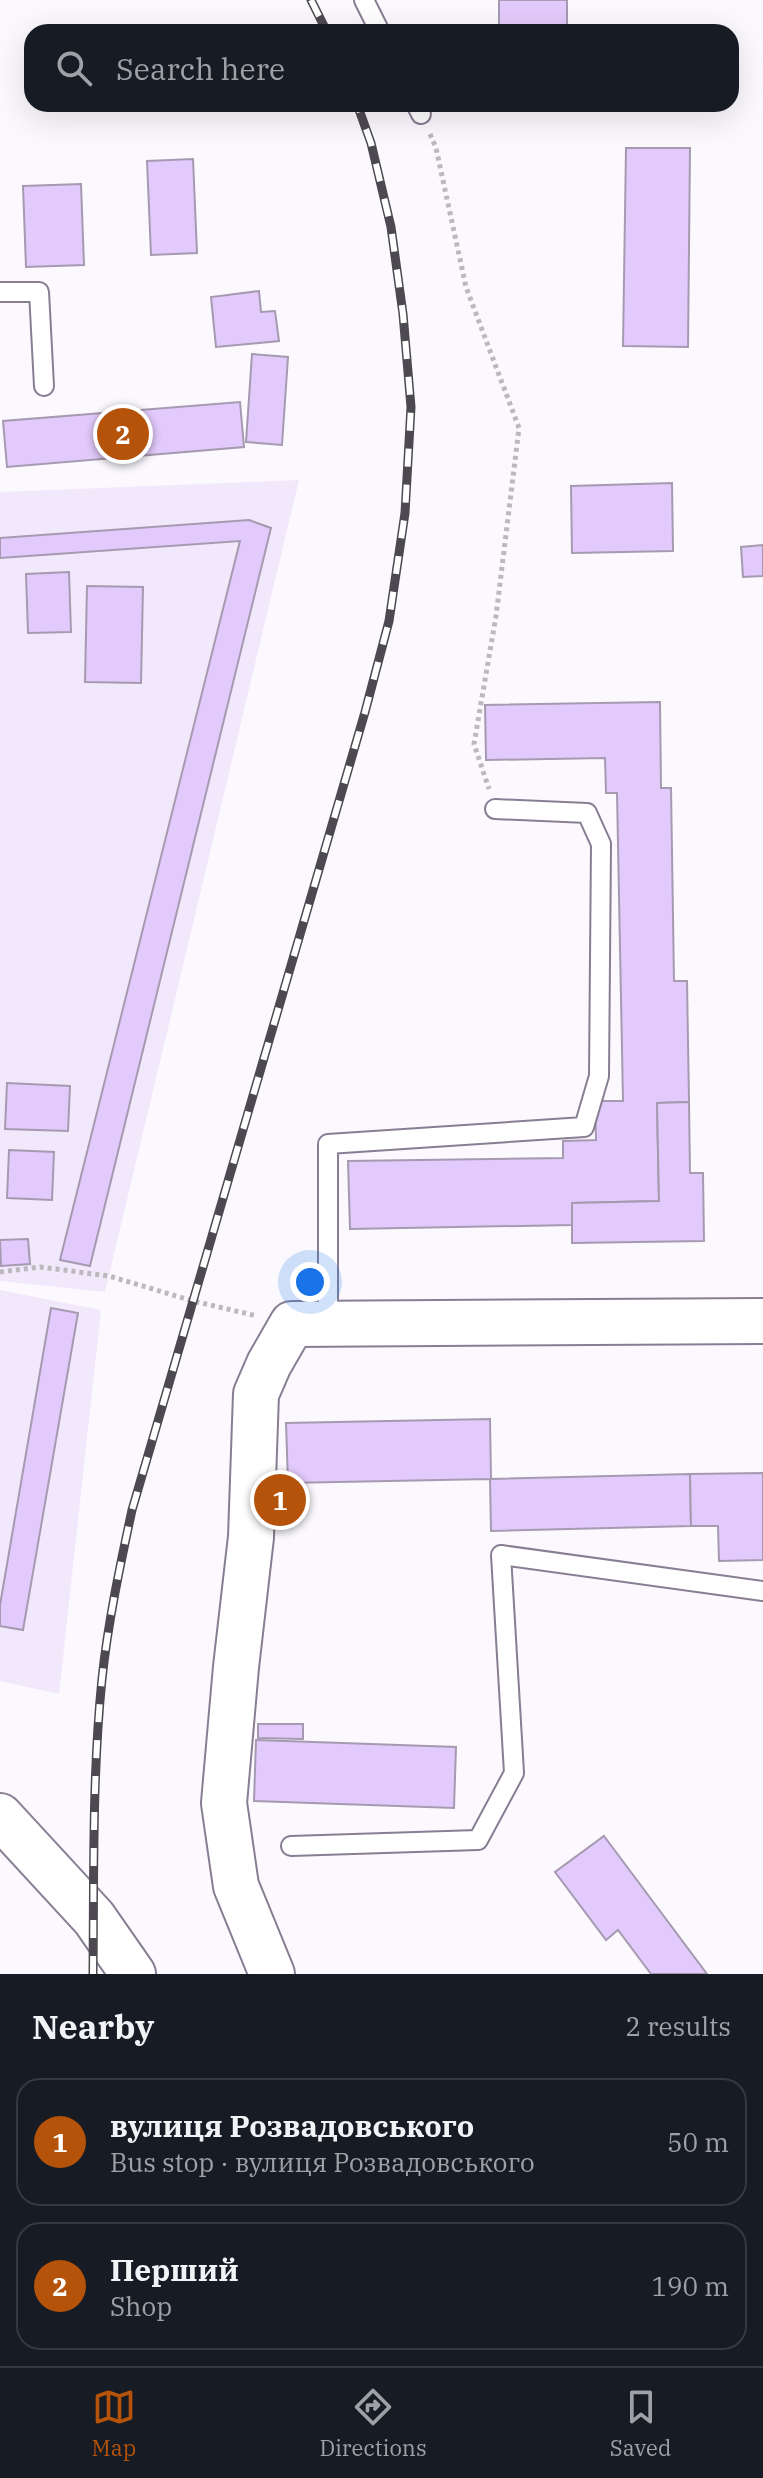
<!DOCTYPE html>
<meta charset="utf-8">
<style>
:root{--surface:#171b24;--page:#20242c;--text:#f1f3f6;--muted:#9ea1a6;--line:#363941;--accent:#b45309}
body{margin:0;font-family:"IBM Plex Serif",serif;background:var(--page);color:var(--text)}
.you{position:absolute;left:310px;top:1282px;width:28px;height:28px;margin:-20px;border:6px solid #fff;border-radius:50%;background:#1a73e8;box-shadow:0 0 0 12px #1a73e833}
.badge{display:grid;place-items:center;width:52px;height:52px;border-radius:50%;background:var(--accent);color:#fff;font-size:26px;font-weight:700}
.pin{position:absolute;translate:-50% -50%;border:4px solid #fff;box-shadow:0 2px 8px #0006}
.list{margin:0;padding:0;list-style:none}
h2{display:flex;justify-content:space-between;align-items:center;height:104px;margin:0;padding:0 32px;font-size:34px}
h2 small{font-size:26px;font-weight:400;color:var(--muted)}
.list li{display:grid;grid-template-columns:52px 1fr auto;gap:24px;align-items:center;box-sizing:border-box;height:128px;margin:0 16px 16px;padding:0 16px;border:2px solid var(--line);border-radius:24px}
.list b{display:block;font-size:30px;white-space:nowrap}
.list p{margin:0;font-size:26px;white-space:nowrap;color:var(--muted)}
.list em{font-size:26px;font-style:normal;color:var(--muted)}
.icon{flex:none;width:44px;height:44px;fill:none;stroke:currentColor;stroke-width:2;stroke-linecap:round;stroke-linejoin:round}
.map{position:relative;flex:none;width:763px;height:1974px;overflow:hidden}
.search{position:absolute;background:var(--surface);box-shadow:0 8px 32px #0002;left:24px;right:24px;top:24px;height:88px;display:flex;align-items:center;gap:20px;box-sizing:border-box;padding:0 28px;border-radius:24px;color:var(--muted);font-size:30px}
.sheet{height:392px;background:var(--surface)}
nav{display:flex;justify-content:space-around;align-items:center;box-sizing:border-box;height:112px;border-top:2px solid var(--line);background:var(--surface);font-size:22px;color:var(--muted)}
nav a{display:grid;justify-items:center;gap:4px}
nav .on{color:var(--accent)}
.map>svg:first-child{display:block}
</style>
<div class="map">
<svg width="763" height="1974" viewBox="0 0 763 1974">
<rect width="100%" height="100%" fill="#fbf9fe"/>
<g fill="#f1e9fb">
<path d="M299,480l-194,812 -105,-11v-789z"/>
<path d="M0,1290l101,20 -42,384 -59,-13z"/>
</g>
<g fill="#e3cafc" stroke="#a59ab0" stroke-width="2">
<rect x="499" y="0" width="68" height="32"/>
<path d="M626,148h64l-2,199 -65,-1z"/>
<path d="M193,159l4,94 -46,2 -4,-94z"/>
<path d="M81,184l3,81 -58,2 -3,-81z"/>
<path d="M259,291l2,21 14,-1 4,30 -63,6 -5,-50z"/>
<path d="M252,354l36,3 -6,88 -36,-3z"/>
<path d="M240,402l4,45 -237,20 -4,-46z"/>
<path d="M672,483l1,68 -101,2 -1,-67z"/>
<path d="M249,520l22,8 -181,738 -30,-6 180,-719 -240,17v-20z"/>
<path d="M763,545v31l-20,1 -2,-30z"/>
<path d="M69,572l2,60 -43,1 -2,-59z"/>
<path d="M87,586l56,1 -2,96 -56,-1z"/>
<path d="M660,702l1,86h10l3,193h13l2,121 -32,1 2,98 -87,2v22l-222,4 -2,-68 215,-3v-17l33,-1 -1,-39h28l-6,-308h-11l-1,-35 -119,2 -1,-55z"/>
<path d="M7,1083l63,3 -2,45 -63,-2z"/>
<path d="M689,1102l1,71h13l1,68 -132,2v-40l87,-2 -2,-98z"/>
<path d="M9,1150l45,2 -2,48 -45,-2z"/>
<path d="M28,1239l2,25 -29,2 -1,-26z"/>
<path d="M51,1308l27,5 -55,317 -23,-4v-21z"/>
<path d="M490,1419l1,60 199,-5 1,52 -200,5 -1,-52 -202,4 -2,-60z"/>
<path d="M763,1473v87l-44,1 -1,-35h-27l-1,-52z"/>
<path d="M258,1724h45v15l-45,-1z"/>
<path d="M256,1740l200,7 -2,61 -200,-7z"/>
<path d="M604,1836l103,138h-56l-33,-44 -12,10 -51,-68z"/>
</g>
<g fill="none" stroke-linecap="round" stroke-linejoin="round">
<g stroke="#887e93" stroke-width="22">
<g id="lane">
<path d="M364,0l16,32"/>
<path d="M416,104l5,10"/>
<path d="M0,292h39l5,94"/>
<path d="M328,1323v-179l256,-17 15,-51 2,-232 -14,-31 -92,-4"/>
<path d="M291,1846l187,-6 36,-67 -13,-218 262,36"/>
</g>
</g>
<g stroke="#887e93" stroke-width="48">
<g id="secondary">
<path d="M0,1816l94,102 39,56"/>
<path d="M272,1974l-36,-88 -12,-83 12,-136 15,-130 5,-143 13,-30 23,-40 471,-3"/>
</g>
</g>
<g stroke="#bbb8be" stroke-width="5" stroke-dasharray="4 4" stroke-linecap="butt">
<path d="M430,134l6,14 30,139 53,141 -23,188 -22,128 15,45"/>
<path d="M0,1272l40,-5 69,9 84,25 64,15"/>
</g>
<use href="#lane" stroke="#fff" stroke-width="18"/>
<use href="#secondary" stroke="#fff" stroke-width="44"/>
<g stroke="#4d4951" stroke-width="9">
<g id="rail">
<path d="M311,0l16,32"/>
<path d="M93,1974c1,-98 -1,-197 9,-295 6,-57 18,-113 30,-169l233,-798 24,-91 16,-108 6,-106 -8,-93 -12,-87 -20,-84 -14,-39"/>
</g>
</g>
<use href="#rail" stroke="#fff" stroke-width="6" stroke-dasharray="18" stroke-linecap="butt"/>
</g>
</svg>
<div class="you"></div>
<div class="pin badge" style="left:280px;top:1500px">1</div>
<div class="pin badge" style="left:123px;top:434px">2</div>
<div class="search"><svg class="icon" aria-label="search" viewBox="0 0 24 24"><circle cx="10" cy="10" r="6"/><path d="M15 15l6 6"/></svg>Search here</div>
</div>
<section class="sheet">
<h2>Nearby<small>2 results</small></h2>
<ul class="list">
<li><span class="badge">1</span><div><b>вулиця Розвадовського</b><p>Bus stop · вулиця Розвадовського</p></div><em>50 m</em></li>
<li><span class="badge">2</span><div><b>Перший</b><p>Shop</p></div><em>190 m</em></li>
</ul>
</section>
<nav>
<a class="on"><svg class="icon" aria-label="map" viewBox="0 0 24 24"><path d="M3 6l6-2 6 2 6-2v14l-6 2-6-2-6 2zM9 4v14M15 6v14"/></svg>Map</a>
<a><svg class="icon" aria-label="directions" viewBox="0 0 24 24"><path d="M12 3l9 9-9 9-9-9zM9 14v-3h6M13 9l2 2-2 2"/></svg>Directions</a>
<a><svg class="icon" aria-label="saved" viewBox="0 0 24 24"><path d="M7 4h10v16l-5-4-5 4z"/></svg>Saved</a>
</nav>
